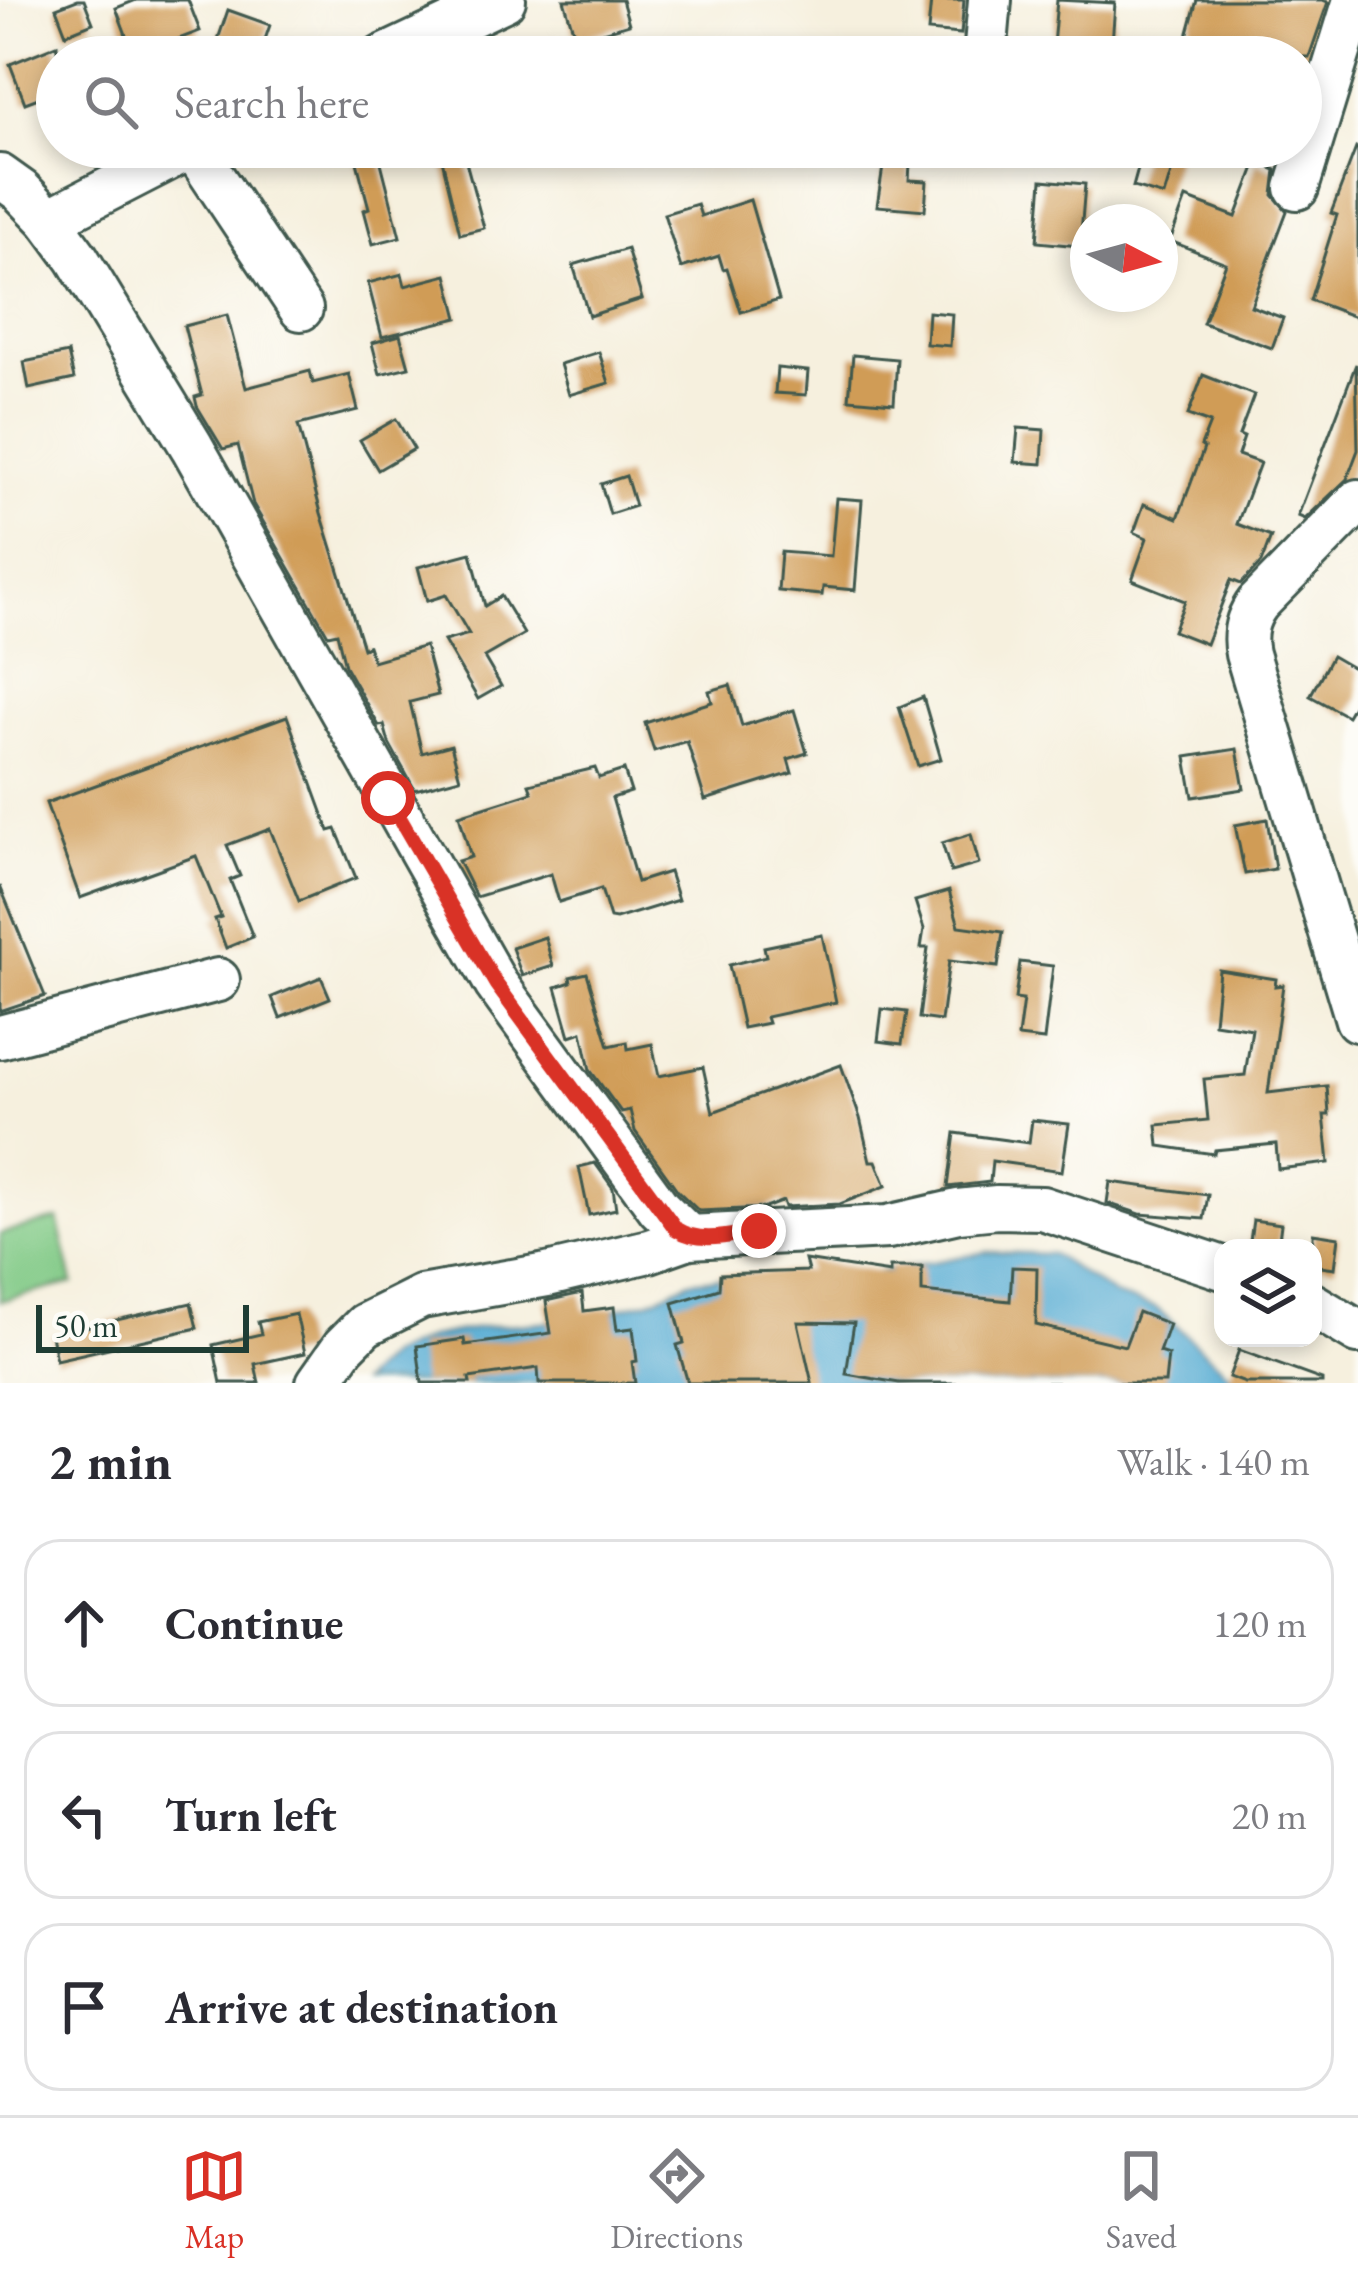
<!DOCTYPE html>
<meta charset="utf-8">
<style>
:root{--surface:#fff;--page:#f7f7f7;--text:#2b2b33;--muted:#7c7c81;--line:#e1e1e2;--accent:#d93025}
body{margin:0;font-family:"EB Garamond",serif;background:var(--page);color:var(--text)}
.controls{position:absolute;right:36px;bottom:36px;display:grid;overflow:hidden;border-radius:24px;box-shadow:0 6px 18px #0003}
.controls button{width:108px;height:108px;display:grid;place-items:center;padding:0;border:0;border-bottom:3px solid var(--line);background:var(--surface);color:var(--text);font:60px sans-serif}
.compass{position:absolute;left:1070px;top:204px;width:108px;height:108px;border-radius:50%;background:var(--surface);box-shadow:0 6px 18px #0003;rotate:96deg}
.scale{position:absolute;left:36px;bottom:30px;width:213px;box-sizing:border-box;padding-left:12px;border:6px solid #1f3d34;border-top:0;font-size:33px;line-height:42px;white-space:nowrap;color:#1f3d34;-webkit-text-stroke:9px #fdfcf7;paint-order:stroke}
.stop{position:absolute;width:36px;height:36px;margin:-27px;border:9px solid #d93025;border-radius:50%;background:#fff}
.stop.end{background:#d93025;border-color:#fff;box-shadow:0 3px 12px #0008}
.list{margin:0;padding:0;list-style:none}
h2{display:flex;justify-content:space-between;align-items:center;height:156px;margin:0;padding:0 48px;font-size:51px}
h2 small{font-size:39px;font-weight:400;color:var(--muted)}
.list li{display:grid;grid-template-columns:78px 1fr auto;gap:36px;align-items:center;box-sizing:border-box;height:168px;margin:0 24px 24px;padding:0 24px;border:3px solid var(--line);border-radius:36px}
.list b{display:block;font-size:45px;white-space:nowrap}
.list em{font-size:39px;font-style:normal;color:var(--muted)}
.icon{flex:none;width:66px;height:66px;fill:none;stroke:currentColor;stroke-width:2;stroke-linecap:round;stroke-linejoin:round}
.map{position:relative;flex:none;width:1358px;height:1383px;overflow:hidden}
.search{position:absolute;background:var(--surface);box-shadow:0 6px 18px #0003;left:36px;right:36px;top:36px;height:132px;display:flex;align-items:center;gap:30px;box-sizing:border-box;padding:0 42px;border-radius:66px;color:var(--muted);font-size:45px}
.sheet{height:732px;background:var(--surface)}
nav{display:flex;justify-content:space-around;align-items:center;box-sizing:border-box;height:168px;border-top:3px solid var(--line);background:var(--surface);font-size:33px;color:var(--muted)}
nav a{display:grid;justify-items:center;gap:6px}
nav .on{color:var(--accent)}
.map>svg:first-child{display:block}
</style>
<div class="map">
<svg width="1358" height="1383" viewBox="0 0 1358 1383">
<rect width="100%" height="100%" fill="#fdfcf7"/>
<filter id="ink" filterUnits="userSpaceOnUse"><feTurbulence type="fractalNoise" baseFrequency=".00833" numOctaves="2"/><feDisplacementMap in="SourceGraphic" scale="24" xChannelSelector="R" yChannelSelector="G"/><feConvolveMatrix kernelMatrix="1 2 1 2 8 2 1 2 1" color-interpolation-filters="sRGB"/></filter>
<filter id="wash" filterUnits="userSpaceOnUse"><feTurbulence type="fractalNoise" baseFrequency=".004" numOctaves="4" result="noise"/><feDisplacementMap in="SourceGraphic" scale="48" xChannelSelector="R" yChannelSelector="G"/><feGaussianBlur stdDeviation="2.7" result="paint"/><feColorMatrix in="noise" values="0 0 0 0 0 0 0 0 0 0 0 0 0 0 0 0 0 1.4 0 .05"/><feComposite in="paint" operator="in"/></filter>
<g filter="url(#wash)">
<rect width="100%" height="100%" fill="#f6f0de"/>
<path fill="#80c985" stroke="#50835c" stroke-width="3" d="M58,1219l15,64 -73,18v-67z"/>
<path fill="#57acd3" stroke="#3b7484" stroke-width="3" d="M987,1252l65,2 62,41 42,13 84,75h-880l28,-27 43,-19 52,-10 86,-7 80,-19 41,-20 58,-6 97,3z"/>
<g id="blocks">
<g fill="#d09c56">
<path d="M77,0h7l9,23 -27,11 -10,-26z"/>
<path d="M136,0h52l12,31 -66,25 -18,-48z"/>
<path d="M564,0h58l7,24 -53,16z"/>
<path d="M931,0h33l-3,34 -33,-3z"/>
<path d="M1057,0l58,3 -4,54h-59z"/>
<path d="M1197,0h126l5,2 -19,55h-91l-34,-10z"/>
<path d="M228,10l42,15 -11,32h-47z"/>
<path d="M57,45v46l-32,12 -15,-39z"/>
<path d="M353,147h24l23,90 -27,7 -9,-34 5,-2z"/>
<path d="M439,147h23l22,81 -24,6z"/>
<path d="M886,147h25l-2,33 18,1 -2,29 -48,-4z"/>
<path d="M1144,147h35l-15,49 -31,-9z"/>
<path d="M1356,148l2,1v169l-48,-18 27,-85 -6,-2z"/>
<path d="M1257,162l19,8 -3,25 14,16 -36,95 32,12 -11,30 -69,-25 23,-60 -56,-22 16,-43 50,19z"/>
<path d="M1042,180l43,4 -5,62 -43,-4z"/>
<path d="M750,200l29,100 -38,12 -14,-44 -4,1 -4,-13 -38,12 -17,-54 33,-10 4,12z"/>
<path d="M627,249l15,50 -53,17 -16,-51z"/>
<path d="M402,274l3,12 42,-11 11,43 -76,19 -14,-54z"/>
<path d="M928,312l24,2 -2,32 -24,-2z"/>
<path d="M227,315l19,73 64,-17 3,12 36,-9 9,36 -60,15 23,88 42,135 5,-2 5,15 52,-15 13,49 -28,7 12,51 29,-8 9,33 -45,12 -26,-47 -5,-18 -5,1 -34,-60 -8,-33 -9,2 -75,-131 -15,-59 -15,4 -26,-43 -2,-9 7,-2 -18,-69z"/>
<path d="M400,335l9,32 -29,7 -8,-31z"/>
<path d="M599,352l10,31 -40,12 -9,-31z"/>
<path d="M68,353l6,26 -45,10 -5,-27z"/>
<path d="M853,355l44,4 -3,44 -45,-4z"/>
<path d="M1356,364l2,86 -11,29 -42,40 -7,-3z"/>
<path d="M777,368l31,3 -2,24 -31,-2z"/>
<path d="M1203,375l51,20 -15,40 5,2 -6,18 22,8 -23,61 34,13 -10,26 -20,21 -10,-4 -25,64 -33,-13 12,-30 -53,-21 15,-42 -13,-6 10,-28 34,14 26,-70 -3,-2 9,-23 -22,-8z"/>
<path d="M396,419l18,30 -36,21 -18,-30z"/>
<path d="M1018,428l26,2 -2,34 -27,-2z"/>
<path d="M626,476l9,30 -25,8 -9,-30z"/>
<path d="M836,498l26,2 -7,90 -32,-3 -1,8 -44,-4 3,-39 50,4z"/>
<path d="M471,553l14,53 16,-10 23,38 -40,23 17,29 -23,13 -34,-58 25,-7 -23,-39 -19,6 -9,-34z"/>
<path d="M1332,656l26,15v26l-11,19 -37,-20z"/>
<path d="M730,685l12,41 52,-16 13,43 -19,6 4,14 -87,27 -18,-59 -33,10 -9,-28 67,-21 -3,-11z"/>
<path d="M923,697l18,62 -23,7 -19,-59z"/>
<path d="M287,716l42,115 7,-2 20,49 -57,23 -29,-72 -43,16 13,31 -10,4 23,57 -27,11 -11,-29 6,-2 -25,-61 -116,42 -34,-95z"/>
<path d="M1237,749l7,40 -51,8 -7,-40z"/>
<path d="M595,768l4,10 25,-8 7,22 -19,6 25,84 32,-10 9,28 -62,19 -6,-1 -9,-29 -42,13 -8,-28 -75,23 -18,-36 13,-4 -12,-42 73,-23 -3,-8z"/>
<path d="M1267,819l8,50 -30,5 -10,-49z"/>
<path d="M971,834l8,30 -28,8 -9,-29z"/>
<path d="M0,886l45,110 -45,15z"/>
<path d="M949,891l10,35 44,6 -5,35 -49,-6 -8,60 -22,-3 9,-70h-7l3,-19 -9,-28z"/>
<path d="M822,935l14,67 -70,15 2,6 -25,5 -14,-63 37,-9 -2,-9z"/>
<path d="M545,937l8,29 -31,10 -10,-28z"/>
<path d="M1020,962l33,4 -9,74 -26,-3 5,-37 -8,-1z"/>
<path d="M1219,970l57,9 -1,7 8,-1 -15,108 59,-7 2,29h-5l5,48 -51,6 -2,-25 -61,6 -1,4 -55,-8 -2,-21 51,-5 -4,-41 41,-4 7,-46 -38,-6z"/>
<path d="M587,973l22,73 18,-4 1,7 24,-5 7,32 44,-9 10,45 128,-47 19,53 10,43h6l10,25 -46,18 -55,3 -2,-6 -18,7 -66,3 -21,-20 -43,-60 -5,-21 -9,2 -31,-42 -8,-38 -12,4 -14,-49 15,-5 -1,-5z"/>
<path d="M321,977l9,21 -50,20 -8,-21z"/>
<path d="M882,1009l25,3 -5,32 -24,-3z"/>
<path d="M1032,1120l37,4 -7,47 -70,-10 -2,21 -42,5 7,-54 74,10z"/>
<path d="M595,1163l18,25 3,21 -27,6 -10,-48z"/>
<path d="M1110,1182l98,13 -4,24 -64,-5 -33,-11z"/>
<path d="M1253,1220l28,4 -3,24h-29z"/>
<path d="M1313,1233l26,4 -4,31 -22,-3z"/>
<path d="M805,1260l85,13v-6h32v25l88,9 2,-34 25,1 -1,57 89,21 13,-34 31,12 -10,28 9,3 -3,28h-266l-53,-9 8,-51 -56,-1 14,61h-124l-11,-38 7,-2 -11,-40 46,-14 1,-15 88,-3z"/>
<path d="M582,1293l2,18 30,-4 3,23 16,-2 4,33 -5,1 3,21h-96l-1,-15 -69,10 1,5h-48l-5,-37 47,-7 1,6 86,-12 -5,-32z"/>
<path d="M191,1303l6,25 -141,32 -5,-25z"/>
<path d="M296,1314l9,39 -50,11 4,19h-38l-8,-38 48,-11 -3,-12z"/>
<path d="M1239,1350l83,30v3h-77l-16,-6z"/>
</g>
</g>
</g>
<g filter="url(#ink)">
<use href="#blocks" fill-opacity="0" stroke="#3f584e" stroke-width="3"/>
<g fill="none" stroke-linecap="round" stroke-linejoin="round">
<g stroke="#3f584e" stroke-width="48">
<g id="minor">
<path d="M383,57l121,-57"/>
<path d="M985,57l5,-57"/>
<path d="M193,147l108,162"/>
<path d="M0,176l21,15 28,29 28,38 115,189 304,537 163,224 30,29"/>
<path d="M1297,188l58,-188"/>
<path d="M49,220l142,-73"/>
<path d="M1357,1020l-110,-366c-4,-19 -1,-35 11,-51l100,-102"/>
<path d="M0,1037l218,-57"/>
<path d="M1313,1305l45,27"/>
<path d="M318,1383l26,-37 21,-21 56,-28 126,-22 102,-24 40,-14 199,-10 70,-16 39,-4 45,1 181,60"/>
</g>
</g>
<use href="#minor" stroke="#fff" stroke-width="42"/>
</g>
</g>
<g fill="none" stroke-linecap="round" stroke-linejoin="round" filter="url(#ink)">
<path stroke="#d93025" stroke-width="15" d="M388,798l108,186 180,245c25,16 55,6 83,2"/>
</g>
</svg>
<div class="controls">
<button><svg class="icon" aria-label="layers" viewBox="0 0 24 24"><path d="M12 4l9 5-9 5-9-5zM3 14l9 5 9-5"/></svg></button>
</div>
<svg class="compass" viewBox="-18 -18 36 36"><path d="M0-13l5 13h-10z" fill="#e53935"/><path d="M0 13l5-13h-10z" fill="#7c7c81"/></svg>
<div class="scale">50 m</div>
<div class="stop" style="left:388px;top:798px"></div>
<div class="stop end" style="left:759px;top:1231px"></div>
<div class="search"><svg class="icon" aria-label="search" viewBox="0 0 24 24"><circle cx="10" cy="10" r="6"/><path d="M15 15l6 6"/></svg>Search here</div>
</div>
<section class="sheet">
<h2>2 min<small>Walk · 140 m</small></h2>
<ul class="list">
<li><svg class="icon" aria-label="ahead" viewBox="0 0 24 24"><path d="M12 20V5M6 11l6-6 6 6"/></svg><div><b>Continue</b></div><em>120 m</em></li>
<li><svg class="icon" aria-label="left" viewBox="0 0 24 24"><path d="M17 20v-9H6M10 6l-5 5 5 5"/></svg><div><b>Turn left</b></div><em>20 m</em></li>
<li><svg class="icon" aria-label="arrive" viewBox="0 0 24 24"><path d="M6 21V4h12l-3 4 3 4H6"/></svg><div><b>Arrive at destination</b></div></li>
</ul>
</section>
<nav>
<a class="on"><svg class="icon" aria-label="map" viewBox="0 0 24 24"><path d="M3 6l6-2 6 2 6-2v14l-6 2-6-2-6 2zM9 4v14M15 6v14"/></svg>Map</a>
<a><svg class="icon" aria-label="directions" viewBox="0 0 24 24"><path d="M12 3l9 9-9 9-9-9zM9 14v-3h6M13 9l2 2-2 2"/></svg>Directions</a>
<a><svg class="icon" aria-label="saved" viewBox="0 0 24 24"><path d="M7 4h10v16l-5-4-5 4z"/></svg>Saved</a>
</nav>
